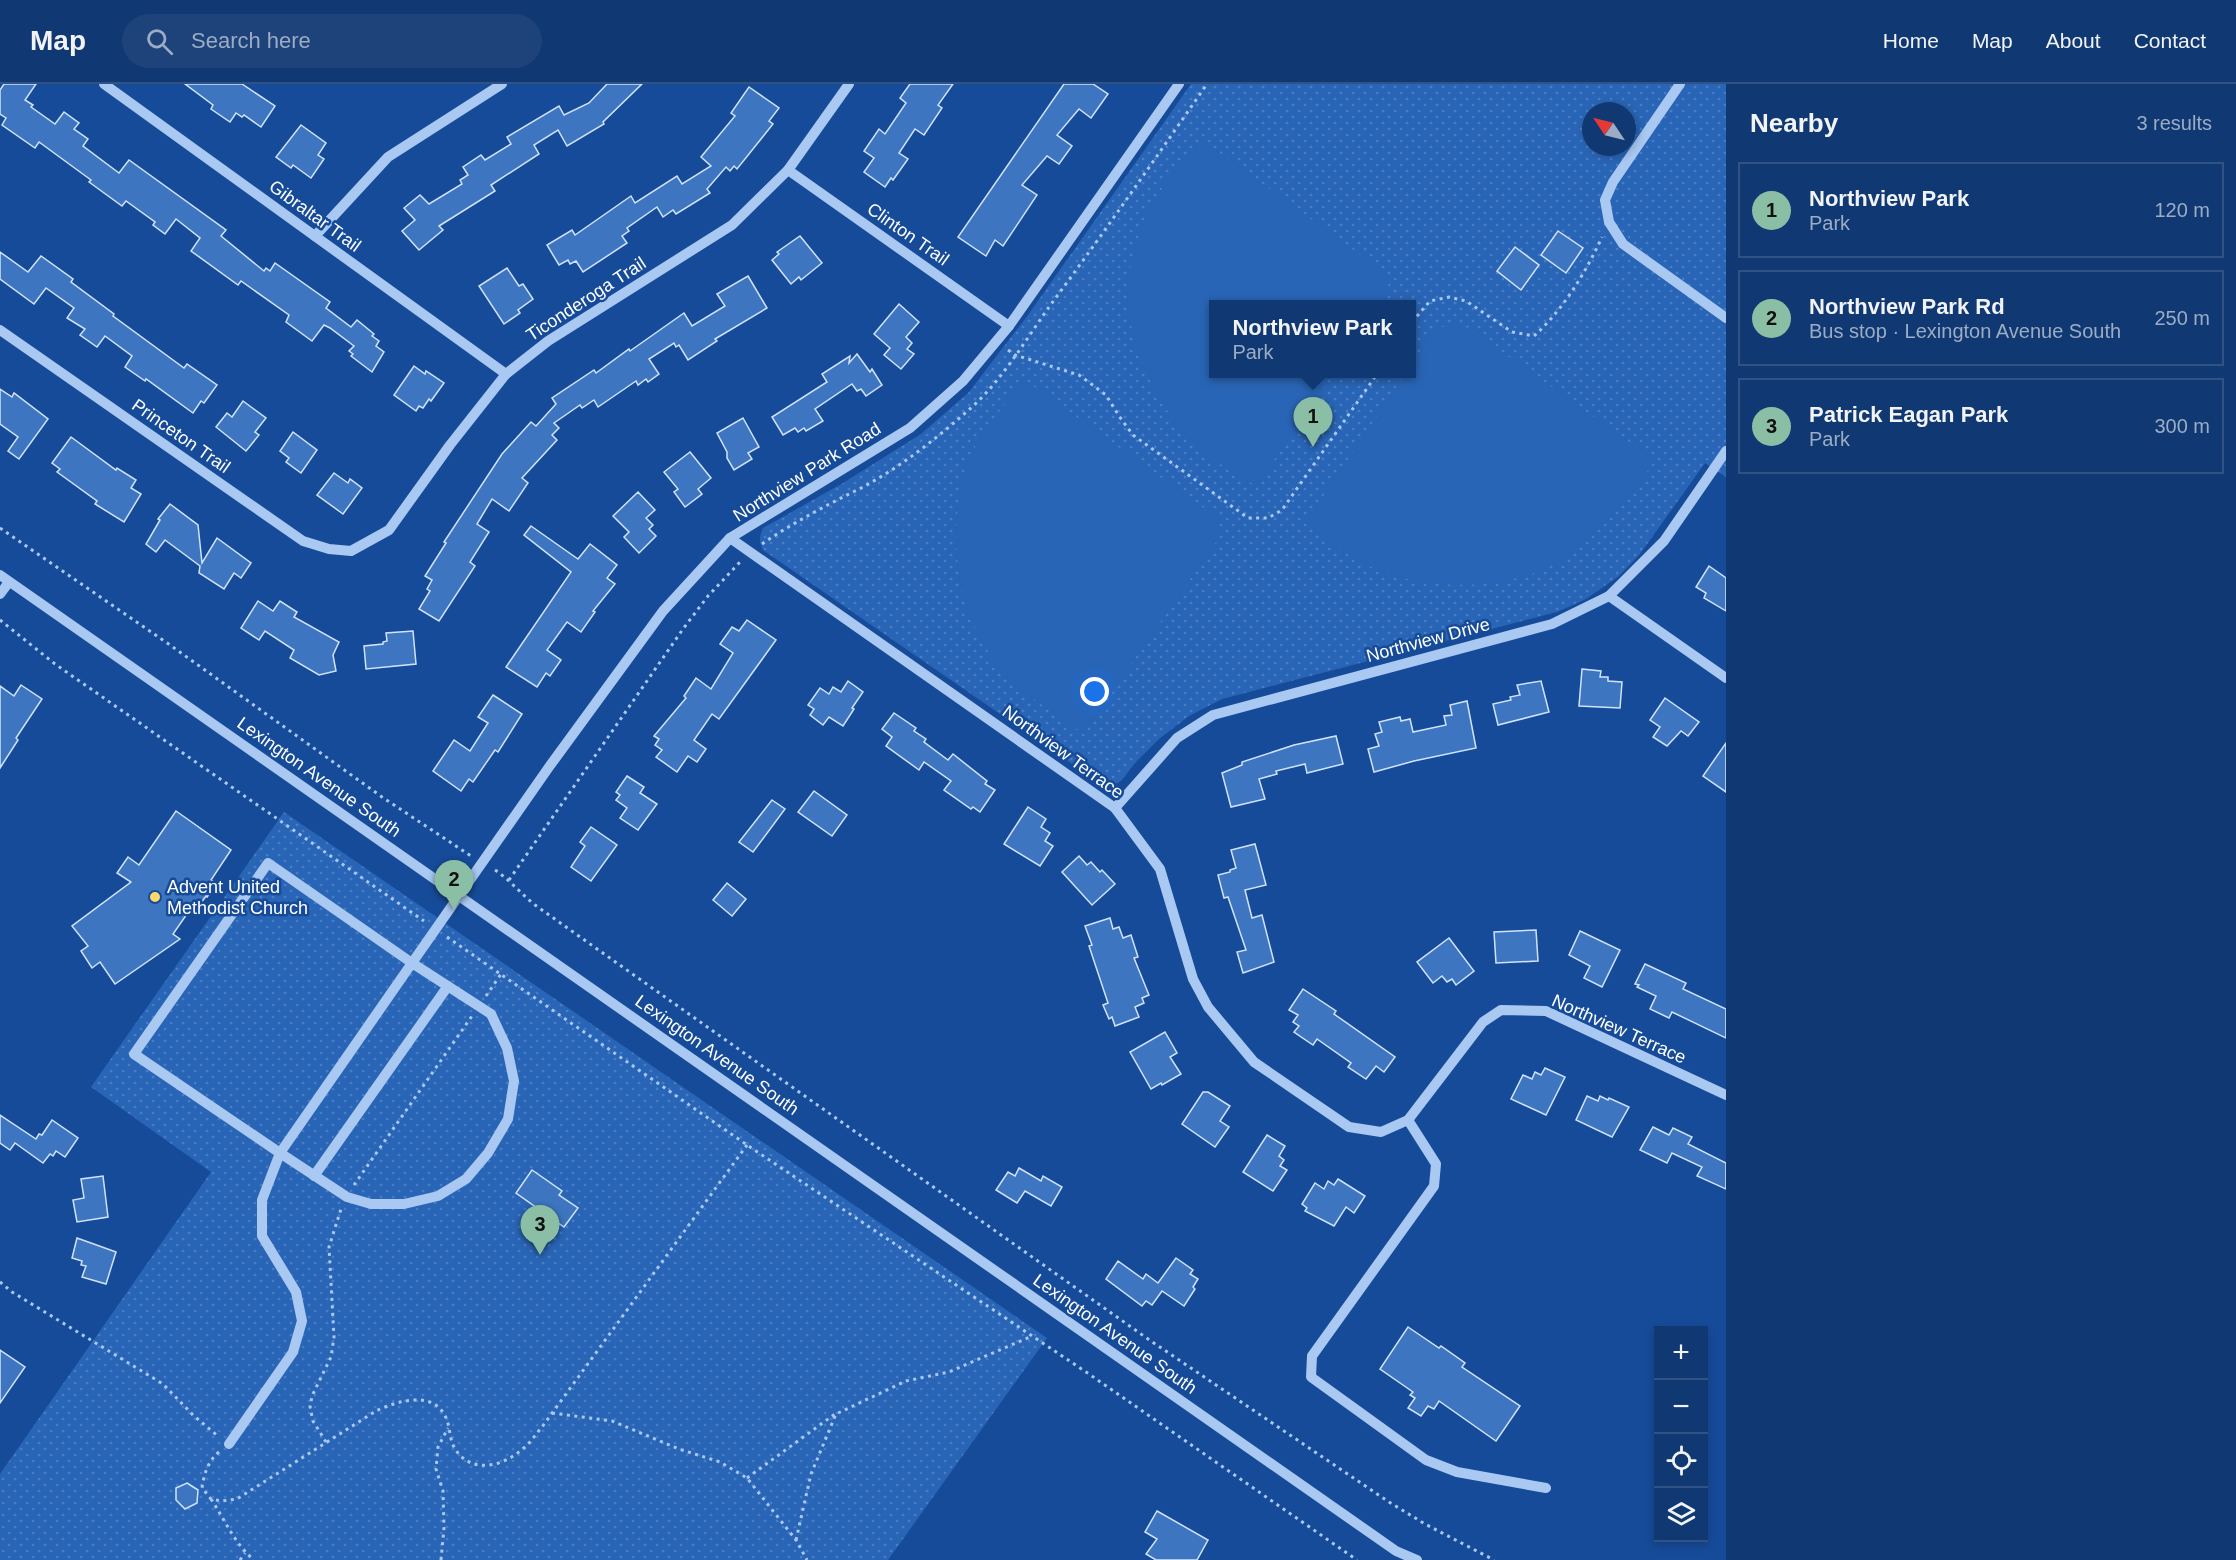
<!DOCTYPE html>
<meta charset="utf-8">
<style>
:root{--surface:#103873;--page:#1e437b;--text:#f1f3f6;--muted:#9cacc4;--line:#305285;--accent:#8abfa5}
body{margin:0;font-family:Arial,sans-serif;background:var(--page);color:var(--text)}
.controls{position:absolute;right:18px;bottom:18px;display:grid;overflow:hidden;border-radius:0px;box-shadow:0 3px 9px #0003}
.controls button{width:54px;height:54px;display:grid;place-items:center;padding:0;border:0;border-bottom:2px solid var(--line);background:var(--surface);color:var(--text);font:30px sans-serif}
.compass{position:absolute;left:1582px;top:18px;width:54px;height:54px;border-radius:50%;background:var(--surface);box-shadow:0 3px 9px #0003;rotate:305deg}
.you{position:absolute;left:1095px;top:608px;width:21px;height:21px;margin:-15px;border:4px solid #fff;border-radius:50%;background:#1a73e8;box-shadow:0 0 0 9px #1a73e833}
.badge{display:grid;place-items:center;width:39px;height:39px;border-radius:50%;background:var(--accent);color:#111;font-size:20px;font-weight:700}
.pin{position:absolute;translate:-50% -50px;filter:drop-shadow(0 2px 3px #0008)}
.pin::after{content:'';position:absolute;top:32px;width:21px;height:18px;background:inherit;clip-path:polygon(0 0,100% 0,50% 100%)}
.popup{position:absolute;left:1209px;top:216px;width:207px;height:78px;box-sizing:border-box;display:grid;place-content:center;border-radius:0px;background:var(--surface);filter:drop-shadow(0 2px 4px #0005);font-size:20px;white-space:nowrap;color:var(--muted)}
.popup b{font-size:22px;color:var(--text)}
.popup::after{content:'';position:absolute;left:50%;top:100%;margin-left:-12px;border:12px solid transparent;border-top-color:var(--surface)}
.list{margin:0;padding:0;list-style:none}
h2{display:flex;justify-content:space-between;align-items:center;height:78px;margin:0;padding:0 24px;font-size:26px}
h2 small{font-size:20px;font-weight:400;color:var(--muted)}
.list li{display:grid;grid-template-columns:39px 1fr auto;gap:18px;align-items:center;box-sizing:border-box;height:96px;margin:0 12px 12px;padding:0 12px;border:2px solid var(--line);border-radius:0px}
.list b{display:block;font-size:22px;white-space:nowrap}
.list p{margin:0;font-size:20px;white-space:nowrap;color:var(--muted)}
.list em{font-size:20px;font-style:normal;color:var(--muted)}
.icon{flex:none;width:33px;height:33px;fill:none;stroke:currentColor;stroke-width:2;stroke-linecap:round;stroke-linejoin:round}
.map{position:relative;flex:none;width:1726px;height:1476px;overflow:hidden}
header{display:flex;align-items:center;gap:36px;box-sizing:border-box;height:84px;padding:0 30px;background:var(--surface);border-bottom:2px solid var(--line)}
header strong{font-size:28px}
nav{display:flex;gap:33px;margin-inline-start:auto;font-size:21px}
.search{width:420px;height:54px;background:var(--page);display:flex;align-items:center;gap:15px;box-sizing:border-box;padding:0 21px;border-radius:33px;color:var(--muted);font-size:22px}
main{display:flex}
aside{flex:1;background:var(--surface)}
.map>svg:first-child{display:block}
</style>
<header>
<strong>Map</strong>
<div class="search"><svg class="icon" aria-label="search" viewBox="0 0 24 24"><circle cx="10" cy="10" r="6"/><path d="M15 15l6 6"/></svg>Search here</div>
<nav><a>Home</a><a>Map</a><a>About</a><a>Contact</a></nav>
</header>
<main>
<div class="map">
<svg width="1726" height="1476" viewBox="0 0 1726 1476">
<defs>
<pattern id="green-dots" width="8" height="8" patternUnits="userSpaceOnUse" patternTransform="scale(1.5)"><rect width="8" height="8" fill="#2965b6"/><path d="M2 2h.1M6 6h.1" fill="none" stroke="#497cc1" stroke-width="1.8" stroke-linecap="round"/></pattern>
</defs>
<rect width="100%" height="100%" fill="#164b99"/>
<g fill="url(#green-dots)" fill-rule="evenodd">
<path d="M1191,0h535v393l-21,-14 -65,91 -21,22 -33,23 -29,13 -335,87 -33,17 -30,23 -24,24 -14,18 -8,4 -9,1 -341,-236c-4,-9 -4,-13 0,-22l80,-45 78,-49 48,-42 59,-77zM1591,27h36v36h-36zM1214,220h198v70h-198z"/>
<path d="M284,728l763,526 -159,222h-888v-86l211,-302 -120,-85z"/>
</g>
<g fill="#2965b6">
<path d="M1201,55l187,136 1,17 -9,12h-166v70h119l-77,112c-18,-11 -38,-22 -54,-36 -41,-36 -67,-89 -74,-143 -3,-32 10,-79 26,-106 13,-22 31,-42 47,-62z"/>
<path d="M1462,240l193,136c-24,36 -41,57 -75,85 -9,7 -19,16 -29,21 -57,27 -139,25 -194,-6 -19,-10 -35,-24 -51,-38l99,-148h7v-11l23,-35z"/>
<path d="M1026,297l193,138 2,16 -138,198c-28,-19 -57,-37 -80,-62 -16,-18 -29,-41 -36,-63 -15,-42 -15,-113 4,-153 14,-29 34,-51 55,-74z"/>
</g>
<g fill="#3e75c0" stroke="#d1e3fc" stroke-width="1.5">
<path d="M4,0h32l-11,16 8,5 -2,2 24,17 9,-12 15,11 -5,6 14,10 -5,7 36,27 10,-13 97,70 -5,6 43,35 2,-3 4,3 5,-8 55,39 -4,6 25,19 6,-7 17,14 -2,2 7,5 -3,5 8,6 -12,20 -21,-16 2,-2 -4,-3 5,-5 -24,-18 -6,-3 -12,16 -26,-19 3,-7 -48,-34 -3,4 -47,-34 9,-13 -24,-19 -11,15 -12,-9 2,-3 -29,-21 -4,5 -33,-24 2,-2 -52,-38 -4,6 -33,-23 4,-7 -6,-4v-24z"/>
<path d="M185,0h57l33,22 -14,21 -17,-12 -2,2 -6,-4 -6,9 -19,-13 2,-4z"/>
<path d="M607,0h35l-39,38 1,2 -37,22 -9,-16 -24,15 5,9 -48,31 4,6 -56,35 4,4 -24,20 -17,-19 13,-11 -11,-12 16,-13 9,9 33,-20 -2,-4 8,-5 -5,-8 18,-12 4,5 26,-16 -4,-7 52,-31 5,9 25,-12z"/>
<path d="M910,0h43l-15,21 4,3 -18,27 -9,-6 -16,24 9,6 -15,21 -2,-2 -6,9 -21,-15 10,-14 -10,-7 15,-22 6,5 21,-31 -6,-5z"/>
<path d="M1064,0h29l15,10 -17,24 -12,-9 -22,26 15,11 -13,18 -12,-8 -25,29 15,10 -34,51 -8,-6 -9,16 -28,-19z"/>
<path d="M749,3l30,21 -10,13 4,3 -36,45 -3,-3 -4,5 -4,-4 -19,22 3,4 -34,21 -3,-4 -10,7 -6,-10 -30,21 2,3 -7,5 5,7 -44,29 -7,-11 -6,3 -2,-4 -9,5 -12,-20 25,-15 3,5 56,-39 4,7 42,-27 5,8 29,-18 -10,-9 34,-41 -4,-3z"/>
<path d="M301,41l25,18 -8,12 6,4 -13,19 -18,-13 -2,3 -15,-11z"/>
<path d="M1558,147l25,17 -17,25 -25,-18z"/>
<path d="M800,152l22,27 -21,17 -2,-3 -8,7 -19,-24 7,-6 -2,-2z"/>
<path d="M1515,163l24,18 -18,25 -24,-19z"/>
<path d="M0,168l28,20 13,-16 32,23 -2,3 43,32 -1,2 71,52 3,-4 30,21 -13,18 -3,-2 -8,12 -47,-34 -1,2 -20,-14 7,-11 -27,-20 -8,11 -17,-12 5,-6 -18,-11 7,-10 -28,-20 -12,16 -34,-25z"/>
<path d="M507,184l12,18 4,-2 10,15 -15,11 2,3 -16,11 -25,-38z"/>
<path d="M748,192l19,32 -52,31 2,2 -29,19 -9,-15 -3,2 -2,-4 -25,16 10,15 -11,8 -2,-3 -8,6 -2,-4 -38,26 -4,-7 -12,8 -2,-3 -26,18 5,5 -7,7 5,5 -35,38 6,5 -19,28 -17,-12 -15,25 12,8 -19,30 5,4 -36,55 -20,-12 11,-18 -3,-2 5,-9 -7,-4 21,-33 -2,-1 58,-88 29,-32 5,4 20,-22 -4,-6 42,-28 2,3 33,-24 1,2 54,-38 8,13 33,-20 -8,-12z"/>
<path d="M899,220l20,18 -13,15 6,6 -5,6 7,5 -13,15 -17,-14 6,-7 -16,-14z"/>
<path d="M857,270l13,18 2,-3 10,16 -16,11 -5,-7 -4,2 -5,-7 -37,25 8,12 -17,10 -2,-3 -6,4 -3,-4 -12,7 -11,-18 55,-35 -5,-8 28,-18 -1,7z"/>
<path d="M414,282l11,8 1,-3 18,12 -13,18 -2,-2 -6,9 -4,-2 -3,5 -22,-16z"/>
<path d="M0,305l12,8 2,-4 34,26 -29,40 -11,-8 10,-14 -18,-13z"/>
<path d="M243,317l23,17 -11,14 4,3 -13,16 -30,-24 11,-14 5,4z"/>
<path d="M743,334l16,29 -11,6 4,6 -18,11 -7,-12v-6l-10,-19z"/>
<path d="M293,348l24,18 -16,23 -15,-11 3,-4 -9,-7z"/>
<path d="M71,353l45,33 1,-2 19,12 -5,8 10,6 -17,28 -29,-18 2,-3 -40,-29 3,-3 -8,-6z"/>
<path d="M690,368l21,26 -13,11 4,5 -17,13 -11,-15 4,-3 -14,-17z"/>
<path d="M334,389l14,10 2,-4 12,9 -19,26 -26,-19z"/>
<path d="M638,408l17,18 -9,8 7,7 -4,4 7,7 -17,17 -15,-16 5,-5 -16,-16z"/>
<path d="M170,420l28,21 4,38 15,-25 34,25 -10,15 -7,-5 -10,16 -25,-16 1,-7 -35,-26 -9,12 -10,-8 14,-24 -2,-1z"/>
<path d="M531,442l47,33 12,-15 27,21 -10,13 8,6 -22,27 2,1 -14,20 -14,-10 -20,28 14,10 -11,16 -4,-3 -9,14 -31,-20 65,-95 -47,-37z"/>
<path d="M1709,482l17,12v33l-22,-13 2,-5 -10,-6z"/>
<path d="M258,517l15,10 7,-10 17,11 -3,5 45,25 -6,13 3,16 -17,4 -29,-17 4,-8 -29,-19 -6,9 -18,-12z"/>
<path d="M747,536l29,20 -57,79 -7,-5 -18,26 12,9 -9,13 -9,-6 -11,16 -21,-15 6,-7 -7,-5 4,-6 -5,-3 32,-38 -2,-2 12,-18 15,11 22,-36 -13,-9 12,-17 7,4z"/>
<path d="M413,547l3,33 -50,5 -2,-23 19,-2v-2l4,-1 -1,-8z"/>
<path d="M1582,585l19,2 -1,6h8v4l14,1 -2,26 -41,-2z"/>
<path d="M848,597l15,11 -11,16 2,1 -11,17 -14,-9 -6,8 -13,-10 4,-6 -6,-4 12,-17 9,6 4,-7 8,5z"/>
<path d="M1541,597l8,31 -51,13 -5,-21 18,-4 -1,-3 10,-2 -3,-10z"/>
<path d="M21,601l21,14 -26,39 2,2 -18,28v-82l14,10z"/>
<path d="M493,611l29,19 -24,38 -3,-2 -22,32 -4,-3 -8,12 -28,-20 21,-31 16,11 18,-28 -10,-6z"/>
<path d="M1665,614l34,24 -11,14 -7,-5 -14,15 -14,-9 7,-10 -10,-7z"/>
<path d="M1467,617l9,47 -62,13 -40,11 -6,-23 11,-3 -4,-12 7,-2 -3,-10 21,-5 1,4 9,-2 3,13 33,-7 -2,-9 8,-1 -2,-10z"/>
<path d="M894,629l22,15 -2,3 12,8 -2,3 24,18 5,-6 34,27 -2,3 10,6 -15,22 -7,-5 -2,2 -27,-19 7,-9 -27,-19 -5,8 -33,-24 6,-9 -10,-8z"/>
<path d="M1336,652l7,28 -36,9 -2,-9 -29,7 1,3 -18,5 6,20 -34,8 -9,-34 20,-8v-3l52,-17z"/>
<path d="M1726,659v49l-23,-16z"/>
<path d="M627,692l17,11 -4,6 17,11 -19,26 -18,-12 7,-10 -11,-8 4,-5 -4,-3z"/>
<path d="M814,707l33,24 -15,21 -34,-24z"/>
<path d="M772,716l13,9 -32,43 -14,-10z"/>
<path d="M1028,723l18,12 -5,8 9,6 -5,8 8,5 -13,20 -36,-22z"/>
<path d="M176,727l55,39 -20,30 6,4 -10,13 -1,-1 -13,18 -4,-3 -16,23 7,5 -65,45 -15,-22 -8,6 -11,-17 7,-5 -16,-20 59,-44 -14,-9 11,-16 11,8z"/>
<path d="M591,743l26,18 -26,36 -20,-14 14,-21 -5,-4z"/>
<path d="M1255,760l11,41 -21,5 7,28 10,-3 12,47 -31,11 -6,-21 9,-2 -18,-53 -4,1 -6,-23 12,-3v-2l6,-2 -5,-18z"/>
<path d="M1079,772l8,9 4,-3 9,10 2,-2 13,14 -23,21 -30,-33z"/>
<path d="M727,799l19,16 -14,17 -19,-16z"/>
<path d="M1110,834l3,11 6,-2 4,11 8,-3 7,22 -4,1 15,37 -7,3 2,5 -9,4 4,10 -24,9 -3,-9 -3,2 -6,-14 5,-2 -19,-57 3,-1 -7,-19z"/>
<path d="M1536,846l2,31 -42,2 -2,-31z"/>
<path d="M1580,847l40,19 -18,37 -18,-9 6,-12 -21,-11z"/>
<path d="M1449,854l25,33 -18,14 -4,-6 -5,3 -5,-6 -9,7 -16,-21z"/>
<path d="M1645,880l41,19 -3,6 43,20v29l-54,-26 -3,6 -19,-9 6,-13 -19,-9 2,-2 -4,-1z"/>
<path d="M1303,905l33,22 -2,3 61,43 -11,15 -8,-6 -10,13 -18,-12 3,-4 -34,-24 -4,6 -19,-13 5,-6 -6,-4 5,-7 -9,-5z"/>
<path d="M1165,948l12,21 -7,4 11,17 -19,11 -1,-2 -10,6 -21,-37z"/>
<path d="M1545,984l20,9 -19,38 -35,-16 12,-24 9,4 3,-7 6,3z"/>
<path d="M1203,1008h5l22,14 -10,15 9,6 -14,20 -33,-23z"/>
<path d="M1587,1012l11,5 2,-5 8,4 1,-2 20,9 -17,30 -36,-17z"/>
<path d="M0,1031l36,24 3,-5 3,1 10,-15 26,18 -13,19 -9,-6 -3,5 -3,-2 -7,9 -28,-20 -5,7 -10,-7z"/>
<path d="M1653,1043l16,8 4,-7 19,9 -4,7 38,19v26l-29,-13 5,-9 -30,-14 -5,10 -27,-13z"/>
<path d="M1267,1051l18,11 -6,10 5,4 -4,6 7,4 -14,21 -30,-19z"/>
<path d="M1019,1084l22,13 2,-5 19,11 -11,19 -26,-15 -8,12 -21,-13 12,-18 7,4z"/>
<path d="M532,1086l30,21 -3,4 19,13 -14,19 -48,-34z"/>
<path d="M103,1092l5,41 -31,5 -4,-22 11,-2 -3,-19z"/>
<path d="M1338,1095l27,17 -11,17 -8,-6 -12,19 -29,-15 2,-3 -5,-4 13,-21 9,6 4,-8 6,4z"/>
<path d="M77,1154l39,14 -10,32 -24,-7 4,-11 -5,-1 1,-4 -10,-3z"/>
<path d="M1176,1174l17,12 -3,4 8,5 -5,8 2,2 -11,17 -22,-15 -10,14 -6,-4 -4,5 -36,-27 12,-18 25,18 3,-5 12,9z"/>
<path d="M1408,1243l31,21 2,-2 24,17 -3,4 58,39 -24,35 -57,-40 -5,8 -6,-3 -7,10 -13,-8 7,-10 -5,-3 3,-3 -33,-23z"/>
<path d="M0,1266l25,17 -25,36z"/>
<path d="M187,1399l11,7 -1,13 -12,6 -9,-9v-12z"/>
<path d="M1157,1427l51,29 -11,20h-41l-10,-6 11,-15 -12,-7z"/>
</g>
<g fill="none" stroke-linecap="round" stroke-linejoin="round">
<g stroke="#a9c8f2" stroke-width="3" stroke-dasharray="3 4.5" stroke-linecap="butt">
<path d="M1412,238l18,-21 19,-4 17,4 46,31 22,4c29,-26 52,-64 68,-99"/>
<path d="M1008,266l7,5 64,20 27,20 13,21 14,19 115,83h20l14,-8 95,-136"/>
<path d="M0,444l170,117 212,152 89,59"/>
<path d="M762,460c32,-22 65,-39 99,-56 40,-21 76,-50 110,-80 31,-28 54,-67 78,-101 54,-73 106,-148 158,-223"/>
<path d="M0,536l55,44 369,257"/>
<path d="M495,786c15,10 25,23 40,35l613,434 241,163 36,22 69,36"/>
<path d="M509,796l174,-251 25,-33 33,-35"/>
<path d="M447,853l300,208 342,229 268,186"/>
<path d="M486,912l15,-22"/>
<path d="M354,1101l118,-169"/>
<path d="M0,1198l12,10 151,92 30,31 26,22"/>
<path d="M552,1329l60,8 67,28 41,13 27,16 49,62 11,20"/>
<path d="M326,1358l-13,-21 -3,-14 2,-11 19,-39 3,-20 -5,-90 12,-38"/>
<path d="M219,1368c-11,9 -15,22 -17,36l9,11 11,2 15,-2 139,-88c19,-9 54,-21 68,3 6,9 5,22 9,31 14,29 47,23 67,6 9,-6 15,-16 22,-24l205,-282"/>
<path d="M747,1394l88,-64"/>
<path d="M211,1415c14,21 23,44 43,61"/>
<path d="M796,1456l15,-66 25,-60 70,-33 43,-9 83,-36"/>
<path d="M240,1476l5,-7"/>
<path d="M441,1476l3,-32 -1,-37 -7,-22 2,-22 10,-19"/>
</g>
<g stroke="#a9c8f2" stroke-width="10">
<path d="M104,0l402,290"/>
<path d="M1680,0l-67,98 -8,18 4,22 14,22 103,74"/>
<path d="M788,86l221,156"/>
<path d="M315,152l73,-79 114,-73"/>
<path d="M0,246l303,211 26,8 22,2 38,-21 61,-85 56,-71 42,-33 184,-116 56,-55 61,-86"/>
<path d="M730,454l385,270 45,61 33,110 15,28 46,55 95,65 32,5 27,-12 75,-98 18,-12 45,1 180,84"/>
<path d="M0,491l1396,976 21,9"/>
<path d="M0,510l9,-12"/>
<path d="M1609,512l117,82"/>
<path d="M1115,724l62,-70 36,-23 339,-91 57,-28 55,-55 62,-90"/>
<path d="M1408,1036l28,44 -2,22 -122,170 -1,21 115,83 31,12 89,16"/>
<path d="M314,1092l134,-190"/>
<path d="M229,1360l64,-92 9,-31 -6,-29 -34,-56v-36l18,-47 67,44 24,7h33l34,-8 28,-17 22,-26 20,-34 6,-38 -7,-33 -16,-34 -79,-51 -132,190 -146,-99 134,-191 144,100 137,-196 114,-156 67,-73 180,-110 53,-47 46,-55 170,-242"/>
</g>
</g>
<circle fill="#ffd86a" stroke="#164b99" stroke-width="2" cx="155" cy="813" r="6"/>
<g text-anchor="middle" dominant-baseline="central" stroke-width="5" stroke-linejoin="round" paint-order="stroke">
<g font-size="18" fill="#fff" stroke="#164b99">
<text transform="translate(315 132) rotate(36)">Gibraltar Trail</text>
<text transform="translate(908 150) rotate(35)">Clinton Trail</text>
<text transform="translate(586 215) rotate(-33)">Ticonderoga Trail</text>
<text transform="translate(181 352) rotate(35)">Princeton Trail</text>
<text transform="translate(807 388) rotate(-32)">Northview Park Road</text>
<text transform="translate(1428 556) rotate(-15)">Northview Drive</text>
<text transform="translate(1063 668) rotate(36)">Northview Terrace</text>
<text transform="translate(319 693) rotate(35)">Lexington Avenue South</text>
<text transform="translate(1619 945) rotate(24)">Northview Terrace</text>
<text transform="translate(717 971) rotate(35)">Lexington Avenue South</text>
<text transform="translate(1115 1250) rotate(35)">Lexington Avenue South</text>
</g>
<g font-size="18" fill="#fff" stroke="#164b99" text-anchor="start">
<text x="167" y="803">Advent United<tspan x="167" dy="21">Methodist Church</tspan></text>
</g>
</g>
</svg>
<div class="controls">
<button>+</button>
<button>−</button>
<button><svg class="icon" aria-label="locate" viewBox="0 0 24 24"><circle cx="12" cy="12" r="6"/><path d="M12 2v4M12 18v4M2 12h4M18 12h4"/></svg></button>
<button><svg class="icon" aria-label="layers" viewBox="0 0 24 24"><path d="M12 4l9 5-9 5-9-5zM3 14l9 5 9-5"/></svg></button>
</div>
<svg class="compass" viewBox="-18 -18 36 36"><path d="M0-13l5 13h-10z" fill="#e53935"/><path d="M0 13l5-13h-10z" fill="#9cacc4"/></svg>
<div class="you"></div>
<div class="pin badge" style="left:1313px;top:363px">1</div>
<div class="popup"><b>Northview Park</b>Park</div>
<div class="pin badge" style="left:454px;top:826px">2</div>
<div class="pin badge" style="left:540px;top:1171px">3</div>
</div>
<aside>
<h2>Nearby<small>3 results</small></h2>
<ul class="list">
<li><span class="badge">1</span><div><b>Northview Park</b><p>Park</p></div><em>120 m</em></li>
<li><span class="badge">2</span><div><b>Northview Park Rd</b><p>Bus stop · Lexington Avenue South</p></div><em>250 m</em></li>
<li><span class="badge">3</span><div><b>Patrick Eagan Park</b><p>Park</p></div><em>300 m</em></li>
</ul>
</aside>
</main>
